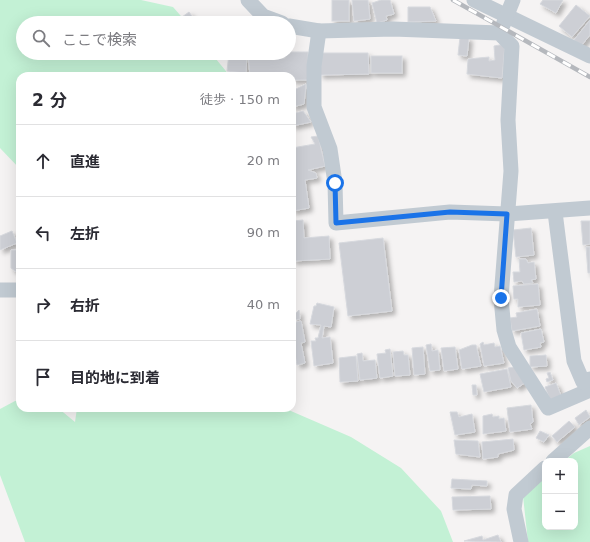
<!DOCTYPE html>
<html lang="ja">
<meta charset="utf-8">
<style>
:root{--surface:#fff;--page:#f2f2f3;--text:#2b2b33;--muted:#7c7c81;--line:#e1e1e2}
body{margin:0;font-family:"DejaVu Sans","Noto Sans JP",sans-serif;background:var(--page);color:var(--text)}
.controls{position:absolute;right:12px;bottom:12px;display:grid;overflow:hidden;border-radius:8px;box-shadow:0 4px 16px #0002}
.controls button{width:36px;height:36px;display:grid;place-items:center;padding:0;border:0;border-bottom:1px solid var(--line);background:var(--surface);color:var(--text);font:20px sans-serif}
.stop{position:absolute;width:12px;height:12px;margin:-9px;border:3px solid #1a73e8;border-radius:50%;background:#fff}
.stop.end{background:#1a73e8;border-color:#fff;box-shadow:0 1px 4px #0008}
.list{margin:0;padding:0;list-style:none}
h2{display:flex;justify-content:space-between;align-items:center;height:52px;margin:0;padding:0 16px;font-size:17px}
h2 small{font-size:13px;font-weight:400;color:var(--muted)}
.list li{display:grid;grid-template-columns:26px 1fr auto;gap:12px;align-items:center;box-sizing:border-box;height:72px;padding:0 16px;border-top:1px solid var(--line)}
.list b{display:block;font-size:15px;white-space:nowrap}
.list em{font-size:13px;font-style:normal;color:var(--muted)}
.icon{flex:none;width:22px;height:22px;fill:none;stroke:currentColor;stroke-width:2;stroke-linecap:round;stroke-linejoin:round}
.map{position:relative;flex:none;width:590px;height:542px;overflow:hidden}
.search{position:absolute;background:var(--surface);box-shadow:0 4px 16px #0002;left:16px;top:16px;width:280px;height:44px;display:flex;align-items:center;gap:10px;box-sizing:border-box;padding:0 14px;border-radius:22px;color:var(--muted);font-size:15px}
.panel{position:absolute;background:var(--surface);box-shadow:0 4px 16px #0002;left:16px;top:72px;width:280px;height:340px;border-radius:12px}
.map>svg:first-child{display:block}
</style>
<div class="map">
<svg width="590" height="542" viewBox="0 0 590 542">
<defs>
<filter id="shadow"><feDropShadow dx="3.5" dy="3.5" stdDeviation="2" flood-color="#0004"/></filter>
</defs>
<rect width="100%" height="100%" fill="#f5f3f3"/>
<g fill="#c3f1d5">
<path d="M0,0h141l32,7 14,16h-164v30h188l19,23h-210v93l-20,-21z"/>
<path d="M20,400v8h38l17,14 2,-14h207l67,29 50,31 40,43 12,31h-428l-25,-67v-66l15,-8z"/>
<path d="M590,446v96h-62l-5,-46 22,-19v50h30v-66h-11l10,-8z"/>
</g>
<g fill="#cdcfd5" stroke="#d7d9de" filter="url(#shadow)">
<rect x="332" y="0" width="17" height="21"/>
<path d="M352,0h16l2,19 -16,2z"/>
<path d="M381,0h9l4,14 -8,2 1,4 -10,3 -5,-20z"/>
<path d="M543,0h20l-7,13 -16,-9z"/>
<path d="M576,5l14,11 -18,21 -13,-11z"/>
<path d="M408,7h22l6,14 -28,1z"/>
<path d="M189,12l8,11h-10l-5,-6z"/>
<path d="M590,20v15l-9,11 -7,-6z"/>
<path d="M460,37l9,1 -2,18 -9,-1z"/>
<path d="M505,44l-3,34 -35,-4 1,-15 21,-2v4l6,-1 -1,-14z"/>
<path d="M289,52h19l1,28h-17v-4h-42l-2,-23h24l-3,6 16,-1v-5z"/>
<path d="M229,53h18l-1,20 -19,-2z"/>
<path d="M320,53h48l1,21 -49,1z"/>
<rect x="371" y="56" width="31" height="17"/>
<path d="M306,84l-2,20 -12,3v-16z"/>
<path d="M303,111l8,11 -19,4v-12z"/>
<path d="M318,136l7,30 -17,4 8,3 1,5 -12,2 4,28 -17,3v-63l23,-4 -4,-7z"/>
<path d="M303,220l1,18 25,-2 1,23 -37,2 -1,-40z"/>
<path d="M581,221h9v23l-7,1z"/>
<path d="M531,228l3,27 -18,2 -3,-27z"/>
<path d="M12,231l5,12 -17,7v-14z"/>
<path d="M383,238l9,73 -44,5 -9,-73z"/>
<path d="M586,247h4v26h-2z"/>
<path d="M11,250h9v25l-9,-7z"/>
<path d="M519,259h7l2,4 6,-1 2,17 -5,1 2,3 -9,1 -2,-3 -8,1 -1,-10h7z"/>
<path d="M538,284l2,21 -22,2v-8h-4l-1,-13z"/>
<path d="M317,303l17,4 -3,20 -7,-1 -2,12 8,-1 3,26 -19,3 -3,-25h5l-1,-3h3l3,-13 -11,-1 4,-18h2z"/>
<path d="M537,309l3,17 -28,5 -2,-13 7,-1 -1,-4z"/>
<path d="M299,310l1,9 -6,1 -1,-4z"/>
<path d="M301,321l4,21 -4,1 4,20 -8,2 -5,-27v-15z"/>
<path d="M541,329l3,13 -4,1 1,4 -17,3 -3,-17z"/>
<path d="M483,342l1,3 10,-2 1,4 5,-1 4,17 -20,3 -4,-22z"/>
<path d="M431,344l1,7 6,-1 2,20 -10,1 -4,-26z"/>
<path d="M472,345h4l5,21 -19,3 -3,-19z"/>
<path d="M423,347l2,27 -11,1 -2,-27z"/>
<path d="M455,347l3,22 -14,2 -3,-23z"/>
<path d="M390,349l3,27 -13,2 -3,-24 9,-1 -1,-3z"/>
<path d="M403,351l1,4h4l2,20 -15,1 -2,-24z"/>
<path d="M362,353l1,8 12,-1 2,18 -17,2 -3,-26z"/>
<path d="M546,355l1,11 -17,1v-11z"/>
<path d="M356,356l2,25 -18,1 -1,-24z"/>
<path d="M514,367l12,15 -9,6 -6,-7 -3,-13z"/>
<path d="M507,369l4,18 -27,5 -4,-18z"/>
<path d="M550,372l3,8 -6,2 -1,-3 3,-1 -2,-5z"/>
<path d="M556,383l6,15 -11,4 -6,-15z"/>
<path d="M472,385h4l1,10h-4z"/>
<path d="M531,405l2,17 -3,2 2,5 -22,3 -3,-24z"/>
<path d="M586,410l4,7 -11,8 -4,-7z"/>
<path d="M450,412h7l2,5 13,-3 3,18 -20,3z"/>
<path d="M492,414l1,3 6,-1v3l5,-1 2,13 -23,3v-18z"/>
<path d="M569,421l6,6 -18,15 -5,-6z"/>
<path d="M540,431l9,4 -5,7 -8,-4z"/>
<path d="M513,439l1,11 -16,4v3l-15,2 -1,-17z"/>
<path d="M454,440l24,1 2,16 -24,-3z"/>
<path d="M452,479l35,2v5l-15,-1 -1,4 -20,-1z"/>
<path d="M490,496l1,13 -38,1 -1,-13z"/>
<path d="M498,535l3,7 -37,-1 18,-5 1,4z"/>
</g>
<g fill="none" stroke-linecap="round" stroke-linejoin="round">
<g stroke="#c1cad2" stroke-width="15">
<path d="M248,0l15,16 19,7"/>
<path d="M474,0l116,56"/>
<path d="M503,25l10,-25"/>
<path d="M289,26l30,5 74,-2 106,4 13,13 -4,74 3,51 -10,127 3,32 5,17 39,61 42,-18"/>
<path d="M319,31l-5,35v41l16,42 5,34 1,40 114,-11 57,2 83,-6"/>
<path d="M555,212l19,149 9,21 7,-3"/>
<path d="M0,290h20"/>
<path d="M553,461l37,-33"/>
<path d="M521,542l-7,-33 2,-14 29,-27"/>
</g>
<g stroke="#b5b8bd" stroke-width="4.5">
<path id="rail" d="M453,0l137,77"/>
</g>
<use href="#rail" stroke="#fff" stroke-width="3" stroke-dasharray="9" stroke-linecap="butt"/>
</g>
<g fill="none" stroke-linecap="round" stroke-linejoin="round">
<path stroke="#1a73e8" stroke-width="5" d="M335,183l1,40 114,-11 57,2 -6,84"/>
</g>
</svg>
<div class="controls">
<button>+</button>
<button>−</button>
</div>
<div class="stop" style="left:335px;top:183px"></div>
<div class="stop end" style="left:501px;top:298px"></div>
<div class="search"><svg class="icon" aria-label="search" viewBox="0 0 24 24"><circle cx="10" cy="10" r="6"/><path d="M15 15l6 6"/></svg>ここで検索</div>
<section class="panel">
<h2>2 分<small>徒歩 · 150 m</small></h2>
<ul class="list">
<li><svg class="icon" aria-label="ahead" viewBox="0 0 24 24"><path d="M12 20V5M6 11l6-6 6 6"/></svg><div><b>直進</b></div><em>20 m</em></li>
<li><svg class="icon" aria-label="left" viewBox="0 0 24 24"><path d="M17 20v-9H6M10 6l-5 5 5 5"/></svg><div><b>左折</b></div><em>90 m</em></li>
<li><svg class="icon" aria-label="right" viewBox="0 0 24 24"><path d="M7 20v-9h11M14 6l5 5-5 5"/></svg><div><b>右折</b></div><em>40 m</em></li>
<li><svg class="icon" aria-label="arrive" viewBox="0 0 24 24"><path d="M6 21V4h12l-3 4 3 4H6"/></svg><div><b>目的地に到着</b></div></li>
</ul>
</section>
</div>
